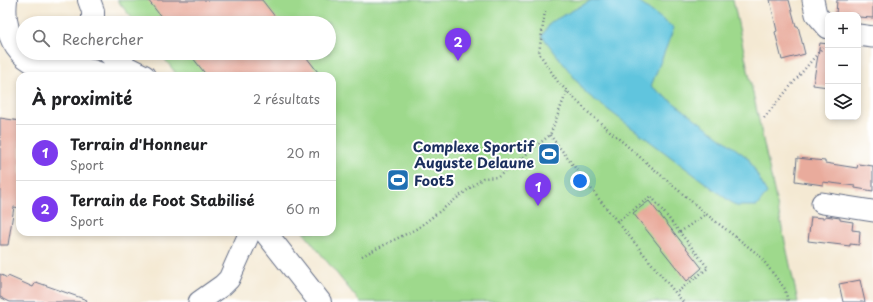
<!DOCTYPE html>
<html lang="fr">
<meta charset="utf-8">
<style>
:root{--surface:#fff;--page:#f2f2f2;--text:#202124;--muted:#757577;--line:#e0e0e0;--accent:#7c3aed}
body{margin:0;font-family:"Playpen Sans",sans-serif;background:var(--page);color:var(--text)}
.controls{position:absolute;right:12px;top:12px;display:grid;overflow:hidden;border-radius:8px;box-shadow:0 2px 6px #0003}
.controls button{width:36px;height:36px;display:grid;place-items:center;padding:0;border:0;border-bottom:1px solid var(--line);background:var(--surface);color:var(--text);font:20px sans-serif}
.you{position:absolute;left:580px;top:181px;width:14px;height:14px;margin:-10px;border:3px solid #fff;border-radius:50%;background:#1a73e8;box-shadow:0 0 0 6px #1a73e833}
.badge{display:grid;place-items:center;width:26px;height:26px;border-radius:50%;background:var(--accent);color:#fff;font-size:13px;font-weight:700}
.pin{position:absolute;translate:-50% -33px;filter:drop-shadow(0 1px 2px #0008)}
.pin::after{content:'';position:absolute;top:21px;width:14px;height:12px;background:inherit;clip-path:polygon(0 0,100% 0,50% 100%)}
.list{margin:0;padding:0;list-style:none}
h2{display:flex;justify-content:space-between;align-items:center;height:52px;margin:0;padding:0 16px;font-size:17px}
h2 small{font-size:13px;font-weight:400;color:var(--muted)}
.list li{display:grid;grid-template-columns:26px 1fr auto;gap:12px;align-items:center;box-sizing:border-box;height:56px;padding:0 16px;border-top:1px solid var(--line)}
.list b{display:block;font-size:15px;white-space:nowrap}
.list p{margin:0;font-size:13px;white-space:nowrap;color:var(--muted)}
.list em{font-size:13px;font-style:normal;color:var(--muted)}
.icon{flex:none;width:22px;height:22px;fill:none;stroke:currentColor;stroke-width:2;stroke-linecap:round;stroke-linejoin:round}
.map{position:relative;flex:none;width:873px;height:302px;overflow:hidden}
.search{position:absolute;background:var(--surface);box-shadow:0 2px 6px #0003;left:16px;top:16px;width:320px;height:44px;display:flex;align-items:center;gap:10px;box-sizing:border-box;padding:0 14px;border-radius:22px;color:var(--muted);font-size:15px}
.panel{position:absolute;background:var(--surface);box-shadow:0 2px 6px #0003;left:16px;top:72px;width:320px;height:164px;border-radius:12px}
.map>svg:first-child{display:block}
</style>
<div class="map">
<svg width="873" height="302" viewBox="0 0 873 302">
<rect width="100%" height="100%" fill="#fff"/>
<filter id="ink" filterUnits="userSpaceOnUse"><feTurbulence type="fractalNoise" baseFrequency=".025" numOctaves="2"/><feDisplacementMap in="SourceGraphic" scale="8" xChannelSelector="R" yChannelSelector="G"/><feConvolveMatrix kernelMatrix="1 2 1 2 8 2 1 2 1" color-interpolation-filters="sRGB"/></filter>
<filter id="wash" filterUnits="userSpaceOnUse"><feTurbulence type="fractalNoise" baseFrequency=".012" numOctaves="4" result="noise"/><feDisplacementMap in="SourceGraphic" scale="16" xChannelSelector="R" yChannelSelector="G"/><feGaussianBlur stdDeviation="0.9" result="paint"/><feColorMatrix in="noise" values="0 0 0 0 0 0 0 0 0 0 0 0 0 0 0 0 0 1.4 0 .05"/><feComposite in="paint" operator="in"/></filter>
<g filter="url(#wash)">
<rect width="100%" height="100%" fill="#f4e9d3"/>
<path fill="#9ed98c" stroke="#5c8475" d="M117,0h616l65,302h-438l-57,-70h29v-156h-154l-18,-23h169v-30h-193z"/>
<path fill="#61c5de" stroke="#3e7a9e" d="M592,0h44l38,28 -23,58 97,72 19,35 -10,13h-21l-149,-112 -45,-58 9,-14z"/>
<g id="blocks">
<g fill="#e9ab9c">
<path d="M148,0h114l18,23h-114z"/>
<path d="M770,0h19l7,26h2l7,28 -23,6 -7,-28 2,-1z"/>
<path d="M837,0h36v18l-15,-1v-2l-22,-1z"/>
<path d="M820,43l8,1v43l-15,-2z"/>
<path d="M189,53h114l18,23h-114z"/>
<path d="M0,118l20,3v87l-6,-1 -6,38h-8z"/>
<path d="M797,158l28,3v2l32,5 1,-4 15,2v25l-18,-3v-2l-32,-4v3l-28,-4z"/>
<path d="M649,201l53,67 -15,13 -54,-68z"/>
<path d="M825,216l15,2v2l13,2 -1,8 8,1 -1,14 -9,-1v2l-42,-5 3,-24 14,1z"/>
<path d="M0,274l7,4 1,-2 25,11 3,-5 51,18 -1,2h-76l-10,-5z"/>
<path d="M860,280l5,22h-22l-4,-18z"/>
</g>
</g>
</g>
<g filter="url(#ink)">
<use href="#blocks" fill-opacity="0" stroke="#677087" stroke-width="1"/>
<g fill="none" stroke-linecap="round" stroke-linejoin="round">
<g stroke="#677087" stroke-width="23">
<g id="minor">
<path d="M813,0l3,14 12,14"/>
<path d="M858,35l15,2"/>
<path d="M822,203l51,8"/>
<path d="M199,302l24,-17 6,-6 21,-47"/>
</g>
</g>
<g stroke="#677087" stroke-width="24">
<g id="tertiary">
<path d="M109,53l13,12 22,11"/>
<path d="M59,64l33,7 15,5"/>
<path d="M265,232l55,70"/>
</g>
</g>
<g stroke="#677087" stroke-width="24">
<g id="secondary">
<path d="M6,0c-6,48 34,87 73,53"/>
<path d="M89,0l4,11v12"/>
</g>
</g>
<g stroke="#677087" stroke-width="2.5" stroke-dasharray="1 3" stroke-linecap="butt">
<path d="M545,11l-6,42 19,29 31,31 117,101 53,41 26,34 3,13"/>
<path d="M764,118l59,-71"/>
<path d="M550,135l49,64 84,103"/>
<path d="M617,222l34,-26 57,72 -32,25"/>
<path d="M680,232l26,-18"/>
<path d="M362,256l56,-28 65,-50 15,-1 52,-42 17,-44"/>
</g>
<use href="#minor" stroke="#fff" stroke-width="21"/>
<use href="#tertiary" stroke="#fff" stroke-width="22"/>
<use href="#secondary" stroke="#fff" stroke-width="22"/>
</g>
</g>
<defs>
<g id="stadium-square" transform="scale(1.15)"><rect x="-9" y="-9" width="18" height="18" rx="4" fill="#1f6fb2" stroke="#fff"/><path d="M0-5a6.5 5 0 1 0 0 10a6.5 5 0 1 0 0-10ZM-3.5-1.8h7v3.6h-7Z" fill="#fff"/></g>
</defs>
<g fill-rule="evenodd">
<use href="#stadium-square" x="549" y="154"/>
<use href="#stadium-square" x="398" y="180"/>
</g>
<g text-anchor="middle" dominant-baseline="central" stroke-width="4" stroke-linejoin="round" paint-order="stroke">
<g font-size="14" font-weight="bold" fill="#1b2f5e" stroke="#fff" text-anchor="end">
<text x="534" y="146">Complexe Sportif<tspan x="534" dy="16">Auguste Delaune</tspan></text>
<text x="414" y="180" text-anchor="start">Foot5</text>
</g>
</g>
</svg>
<div class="controls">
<button>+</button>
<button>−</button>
<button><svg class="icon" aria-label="layers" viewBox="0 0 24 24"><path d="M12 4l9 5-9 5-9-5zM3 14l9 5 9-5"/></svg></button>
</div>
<div class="you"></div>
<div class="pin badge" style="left:538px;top:206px">1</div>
<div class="pin badge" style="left:458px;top:61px">2</div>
<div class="search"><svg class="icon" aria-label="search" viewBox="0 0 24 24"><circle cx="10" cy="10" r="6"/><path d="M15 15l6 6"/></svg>Rechercher</div>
<section class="panel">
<h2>À proximité<small>2 résultats</small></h2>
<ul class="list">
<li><span class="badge">1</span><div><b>Terrain d'Honneur</b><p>Sport</p></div><em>20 m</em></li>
<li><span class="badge">2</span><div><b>Terrain de Foot Stabilisé</b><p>Sport</p></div><em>60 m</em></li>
</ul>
</section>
</div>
